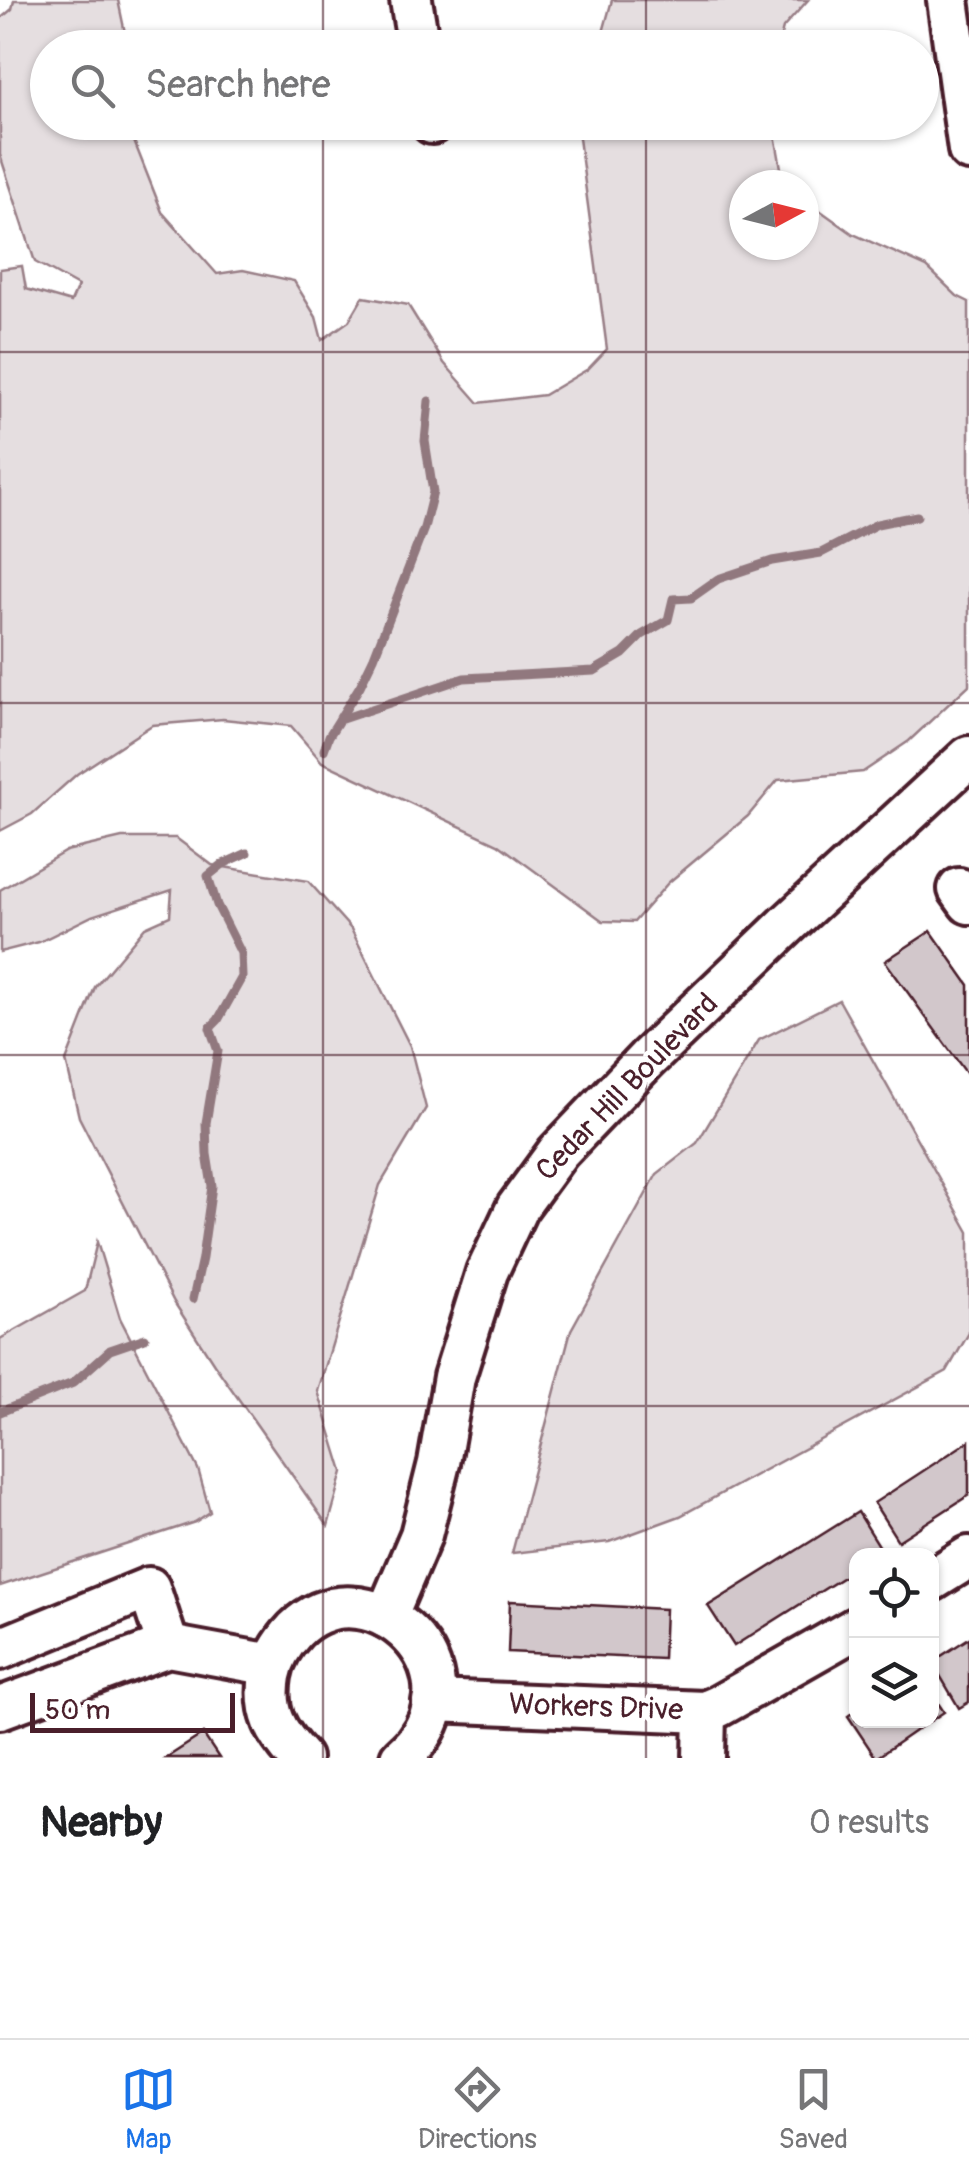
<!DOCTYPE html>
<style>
:root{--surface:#fff;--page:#f2f2f2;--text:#202124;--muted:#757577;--line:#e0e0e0;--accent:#1a73e8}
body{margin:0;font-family:Pangolin,sans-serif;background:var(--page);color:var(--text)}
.controls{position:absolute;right:30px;bottom:30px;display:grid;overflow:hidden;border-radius:20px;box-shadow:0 2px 8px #0004}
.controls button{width:90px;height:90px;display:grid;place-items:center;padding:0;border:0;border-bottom:2px solid var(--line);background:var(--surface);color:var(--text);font:50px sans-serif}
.compass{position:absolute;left:729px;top:170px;width:90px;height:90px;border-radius:50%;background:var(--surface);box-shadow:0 2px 8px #0004;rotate:83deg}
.scale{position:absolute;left:30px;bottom:25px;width:205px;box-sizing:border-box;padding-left:10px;border:5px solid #4a1f2b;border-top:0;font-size:28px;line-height:35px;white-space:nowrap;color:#4a1f2b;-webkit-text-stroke:8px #fff;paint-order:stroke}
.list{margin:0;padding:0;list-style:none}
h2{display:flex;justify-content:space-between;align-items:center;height:130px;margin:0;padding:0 40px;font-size:42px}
h2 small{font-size:32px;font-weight:400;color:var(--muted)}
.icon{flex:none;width:55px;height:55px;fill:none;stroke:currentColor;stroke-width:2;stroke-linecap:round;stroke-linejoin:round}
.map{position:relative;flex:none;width:969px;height:1758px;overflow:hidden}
.search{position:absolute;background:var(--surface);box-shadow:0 2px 8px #0004;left:30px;right:30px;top:30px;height:110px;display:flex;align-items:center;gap:25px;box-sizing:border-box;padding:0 35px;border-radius:55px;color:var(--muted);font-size:38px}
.sheet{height:280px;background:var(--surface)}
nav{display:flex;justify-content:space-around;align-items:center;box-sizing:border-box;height:140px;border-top:2px solid var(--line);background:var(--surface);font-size:28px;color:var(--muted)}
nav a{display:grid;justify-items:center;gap:5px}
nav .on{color:var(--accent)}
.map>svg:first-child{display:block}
</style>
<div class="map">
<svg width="969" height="1758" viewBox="0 0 969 1758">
<rect width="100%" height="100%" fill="#fff"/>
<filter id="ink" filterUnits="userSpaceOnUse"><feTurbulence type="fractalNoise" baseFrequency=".01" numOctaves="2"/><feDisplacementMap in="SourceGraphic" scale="20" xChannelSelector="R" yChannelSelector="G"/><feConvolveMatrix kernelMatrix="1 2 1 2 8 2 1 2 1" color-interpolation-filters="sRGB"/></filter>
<g filter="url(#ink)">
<g fill="#e5dee0" stroke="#987e86" stroke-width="2.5">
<path d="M14,0h104l10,47 -80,1v74l84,1v13l30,76 55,62 26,-4 51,11 22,36 6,23 27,-19 14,-24 45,8 36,58 35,40 65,-8 44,-26 19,-20 -30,-226h196l11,62h-40v60h60v-46l49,35 74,33 30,29 12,6v383l-60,56 -46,31 -85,8 -30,36 -80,67 -34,39 -31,-1 -105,-77 -176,-82 -31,-36 -68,-7 -71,6 -75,49 -45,40 -32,17v-562l22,-3 4,23 45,13 7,-16 -43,-24 -35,-107v-136l12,-10z"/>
<path d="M612,0h196l-25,28 -5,19h-179z"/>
<path d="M122,838h54l36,27 96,16 43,48 59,117 16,62 -46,77 -62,206 25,81 -15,54 -114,-162 -40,-62 -95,-185 -13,-56 29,-74 50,-60 25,-11 2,-26 -80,26 -53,26 -39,10v-62l66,-39z"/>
<path d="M839,1000l130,232v101l-22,38 -267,145 -71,26 -97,11 59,-223 86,-156 40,-31 62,-103z"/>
<path d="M97,1242l23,76 78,151 12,43 -15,10 -195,64v-247l85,-48z"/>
</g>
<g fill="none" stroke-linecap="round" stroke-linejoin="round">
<g stroke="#91787e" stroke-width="9">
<path d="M340,718l20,-32 14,-29 50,-129 9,-36 -8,-51 4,-40"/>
<path d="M324,750l5,-14 10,-16 125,-42 130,-7 29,-17 19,-19 26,-15 5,-21 18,-1 27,-19 54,-18 49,-8 56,-29 40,-8"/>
<path d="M193,1299l9,-41 10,-72 -5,-32 -1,-31 12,-72 -8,-23 8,-8 24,-43 -1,-24 -24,-48 -9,-29 15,-12 24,-11"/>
<path d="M0,1412l73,-29 37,-33 35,-12"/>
</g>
</g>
<g fill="#d2c7cb" stroke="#4a1f2b" stroke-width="2.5">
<path d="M931,931l38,54v92l-84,-116z"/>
<path d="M969,1441v54l-71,46 -24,-38z"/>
<path d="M858,1512l25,40 -5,4h-22v13l-122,77 -26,-40z"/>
<path d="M510,1601l155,8 -2,50 -155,-7z"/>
<path d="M969,1638v64l-10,6 -27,-46z"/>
<path d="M932,1694l12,18 -12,8z"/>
<path d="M856,1710v10h75l-55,38 -28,-42z"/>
<path d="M203,1734l16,24h-53z"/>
</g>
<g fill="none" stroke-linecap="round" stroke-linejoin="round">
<g stroke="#4a1f2b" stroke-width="48">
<g id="minor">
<path d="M411,0l8,48"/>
<path d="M948,0l21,150"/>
<path d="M432,122v1"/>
<path d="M959,889l10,14"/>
<path d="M932,1580l37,-23"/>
<path d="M386,1617l35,-82 18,-72 15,-86 33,-105 30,-64 41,-56 89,-93 143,-137 179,-165"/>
<path d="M0,1649l149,-61 19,58"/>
<path d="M433,1701l272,11 14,-6 137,-78"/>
<path d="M0,1708l168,-62 104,19"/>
<path d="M300,1758c-24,-25 -36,-46 -30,-82 3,-18 12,-32 25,-46 69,-68 183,31 122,111 -4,6 -11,12 -16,17"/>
<path d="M704,1758l1,-46"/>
</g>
</g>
<use href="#minor" stroke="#fff" stroke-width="40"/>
</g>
</g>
<path fill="none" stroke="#4a1f2b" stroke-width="2.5" stroke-opacity="0.55" d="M323,0v48M646,0v48M323,122v1636M646,122v1636M0,352h969M0,703h969M0,1055h969M0,1406h969"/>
<g text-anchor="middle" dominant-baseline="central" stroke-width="9" stroke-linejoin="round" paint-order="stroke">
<g font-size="30" fill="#4a1f2b" stroke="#fff">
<text transform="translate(627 1087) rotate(-46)">Cedar Hill Boulevard</text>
<text transform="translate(596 1707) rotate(2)">Workers Drive</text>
</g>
</g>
</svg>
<div class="controls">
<button><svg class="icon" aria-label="locate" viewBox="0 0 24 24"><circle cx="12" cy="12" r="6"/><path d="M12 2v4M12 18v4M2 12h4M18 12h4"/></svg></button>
<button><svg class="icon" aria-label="layers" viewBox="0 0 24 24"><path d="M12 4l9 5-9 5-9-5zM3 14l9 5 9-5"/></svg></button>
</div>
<svg class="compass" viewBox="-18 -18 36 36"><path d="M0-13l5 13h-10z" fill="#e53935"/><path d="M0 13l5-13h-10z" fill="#757577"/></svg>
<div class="scale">50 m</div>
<div class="search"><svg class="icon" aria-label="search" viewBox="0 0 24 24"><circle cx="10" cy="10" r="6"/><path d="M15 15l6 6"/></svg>Search here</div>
</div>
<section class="sheet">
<h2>Nearby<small>0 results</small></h2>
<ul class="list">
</ul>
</section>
<nav>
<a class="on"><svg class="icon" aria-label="map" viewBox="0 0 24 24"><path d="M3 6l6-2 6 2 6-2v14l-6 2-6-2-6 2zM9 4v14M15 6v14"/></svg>Map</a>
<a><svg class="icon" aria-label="directions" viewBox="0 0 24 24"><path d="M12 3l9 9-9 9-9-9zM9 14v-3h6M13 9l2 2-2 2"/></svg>Directions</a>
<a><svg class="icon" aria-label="saved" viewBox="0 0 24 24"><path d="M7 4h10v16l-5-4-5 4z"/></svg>Saved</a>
</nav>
